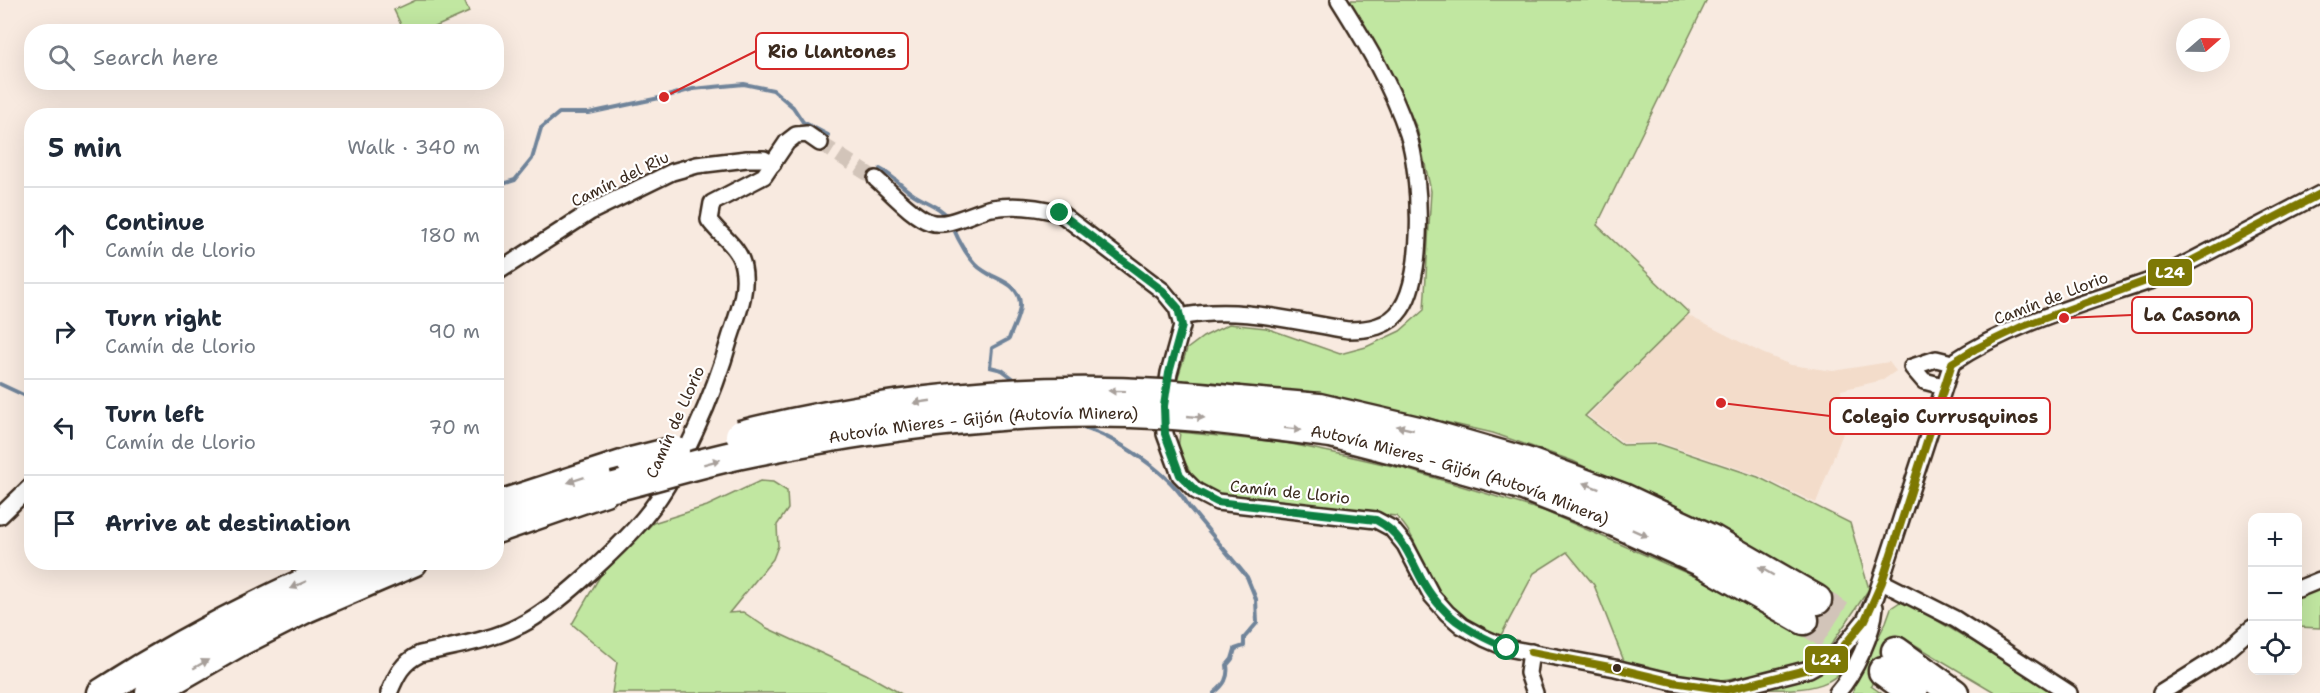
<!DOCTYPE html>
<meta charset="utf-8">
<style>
:root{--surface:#fff;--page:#f2f2f3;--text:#1f2937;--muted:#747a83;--line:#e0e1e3}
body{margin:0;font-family:"Shantell Sans",sans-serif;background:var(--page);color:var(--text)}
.controls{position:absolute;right:18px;bottom:18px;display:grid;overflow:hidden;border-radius:12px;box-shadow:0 6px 24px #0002}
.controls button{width:54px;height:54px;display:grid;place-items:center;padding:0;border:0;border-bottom:2px solid var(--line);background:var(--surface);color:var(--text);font:30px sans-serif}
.compass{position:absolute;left:2176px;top:18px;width:54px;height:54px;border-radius:50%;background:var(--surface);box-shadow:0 6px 24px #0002;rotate:70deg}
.stop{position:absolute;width:18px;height:18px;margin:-14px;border:4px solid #0b8043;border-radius:50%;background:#fff}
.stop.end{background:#0b8043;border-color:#fff;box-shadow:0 2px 6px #0008}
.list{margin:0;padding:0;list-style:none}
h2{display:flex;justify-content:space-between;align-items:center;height:78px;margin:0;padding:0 24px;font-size:26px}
h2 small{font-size:20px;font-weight:400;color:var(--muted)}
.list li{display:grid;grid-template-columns:39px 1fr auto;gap:18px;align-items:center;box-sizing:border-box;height:96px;padding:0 24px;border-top:2px solid var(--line)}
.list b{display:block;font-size:22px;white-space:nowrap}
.list p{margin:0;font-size:20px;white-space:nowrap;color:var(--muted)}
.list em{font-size:20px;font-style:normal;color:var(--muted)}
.icon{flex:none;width:33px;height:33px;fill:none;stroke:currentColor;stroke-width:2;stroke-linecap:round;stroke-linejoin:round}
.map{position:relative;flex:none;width:2320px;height:693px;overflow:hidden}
.search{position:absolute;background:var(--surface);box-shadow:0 6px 24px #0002;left:24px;top:24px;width:480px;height:66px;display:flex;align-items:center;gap:15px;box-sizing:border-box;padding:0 21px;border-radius:24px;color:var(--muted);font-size:22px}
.panel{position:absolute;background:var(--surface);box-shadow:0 6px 24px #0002;left:24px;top:108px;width:480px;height:462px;border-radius:24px}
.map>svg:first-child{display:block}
</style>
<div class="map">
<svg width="2320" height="693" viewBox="0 0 2320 693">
<rect width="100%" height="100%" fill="#f8eae0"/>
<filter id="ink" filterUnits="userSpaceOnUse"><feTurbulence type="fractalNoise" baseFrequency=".0167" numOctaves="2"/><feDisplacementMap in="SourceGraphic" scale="12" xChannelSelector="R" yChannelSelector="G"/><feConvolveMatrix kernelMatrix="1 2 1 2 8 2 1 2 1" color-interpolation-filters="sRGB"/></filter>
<g filter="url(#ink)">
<path fill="#f3dcca" d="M1687,315l75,38 29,12 42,6 56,-9 7,9 -13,9 -42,10 2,43 -27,70 -58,-28 -99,-33 -35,1 -36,-27z"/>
<g fill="#c1e7a1" stroke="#7e8860" stroke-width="1.5">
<path d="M416,0h48l5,12 -43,19h-22l-10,-21z"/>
<path d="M1347,0h360l-110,225 92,88 -104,103 38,29 36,-1 99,33 92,46 19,66 -45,66 -29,10 -36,9 -44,7 -38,-6 -53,-14 -30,-76 -27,-33 -33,21 -34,64c-35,-14 -62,-38 -76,-73 -8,-18 -13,-34 -28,-48l-167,-17 -33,-17 -18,-32 2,-18 106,11 58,12 61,14 139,42 161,70 91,49 30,-40 -3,-5 -250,-124 -80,-28 -109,-25 -140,-22 -67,-6 10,-31 16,-12 26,-13 37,4 74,26 26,-7 34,-16 24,-21 7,-119 -14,-63 -39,-79z"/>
<path d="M760,481l13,1 14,9 1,18 -11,16 1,21 -5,13 -44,54 14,-1 24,16 99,46 34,19h-288l5,-31 -45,-38 28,-48 53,-53 54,-17z"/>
<path d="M2320,588v40l-22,-1v-31z"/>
<path d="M1900,602l16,6 66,39 72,46h-58l-94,-56 -23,29 -8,20 10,7h-28l1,-7 32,-64 5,-14z"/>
<path d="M1858,641c-15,52 -53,49 -104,48 47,-11 69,-12 104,-48z"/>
</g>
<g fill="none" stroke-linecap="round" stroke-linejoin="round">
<g stroke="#70849a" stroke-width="4">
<path d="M880,169c12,6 19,15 30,23 13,10 29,13 39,26"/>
<path d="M496,186l19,-6 17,-21 9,-31 18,-15h30l75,-16 29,-8 51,-5 29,6 20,17 10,15 25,13"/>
<path d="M952,225c6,15 18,38 32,46 13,9 35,12 36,33 1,10 -8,25 -11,35l-17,9 -2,19 12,3 16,12"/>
<path d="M0,384l32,15"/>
<path d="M1080,427c35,9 92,47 109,80l58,70 9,22 1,24 -13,15v8l-9,3 -3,10 -5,6c2,13 -3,20 -13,28"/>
</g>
<path stroke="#d2c4b9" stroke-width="15" stroke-dasharray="15 8" stroke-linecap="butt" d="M820,143l56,36"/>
<g stroke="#d2c4b9" stroke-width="28" stroke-dasharray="28 14" stroke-linecap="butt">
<path d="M1817,600l79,51"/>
<path d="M1804,620l79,51"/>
</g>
<g stroke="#3b2a1e" stroke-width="20">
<g id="street">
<path d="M876,179c14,12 37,38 54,43 17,6 43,-10 62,-14 23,-4 46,-1 68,5l103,78 14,17 5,18 -13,47 -5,33 1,28 15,41 16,16 21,11 159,18 15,8 14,17 27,51 15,17 15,13 22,12 23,10 108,20 58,14 54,8 82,-21 29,-16 27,-33 11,-24 76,-233c59,-40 131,-59 198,-82l18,-8 152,-79"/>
<path d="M496,273l94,-61 82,-40 25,-7 50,-6h17l9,5"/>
<path d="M1180,317c55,-12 113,4 168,13 20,0 41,-3 53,-21 24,-34 20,-135 7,-175 -16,-48 -42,-91 -69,-134"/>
<path d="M1943,386l-19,-5 -12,-14 24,-8 16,4"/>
<path d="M0,516l32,-31"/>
<path d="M1882,582l73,37 114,74"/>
<path d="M2298,589l22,-9"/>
<path d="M1531,652l-3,21 7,20"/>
<path d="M389,693c8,-19 13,-30 31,-39 33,-8 71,-13 101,-29 22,-11 43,-29 62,-46 21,-19 43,-39 61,-61 36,-43 71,-126 86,-180 7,-22 18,-47 13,-71 -3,-20 -23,-31 -34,-47l3,-17 52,-27 23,-34 9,-7 11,-1 13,9"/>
<path d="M1837,693c18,-20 36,-60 38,-86"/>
<path d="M2161,693l59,-37 32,-28"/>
</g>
</g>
<g stroke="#3b2a1e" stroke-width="33">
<g id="highway">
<path d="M1238,401l81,7 99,23 108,31 97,36 32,15 58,27 104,60"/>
<path id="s1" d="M1235,421l96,12 81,21 109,31 96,38 85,39 102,58"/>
<path d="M496,506l135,-44"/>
<path d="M496,529l109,-38"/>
<path d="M1896,651l58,42"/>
<path d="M1883,671l30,22"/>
<path d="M102,693c79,-51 163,-94 250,-131"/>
<path d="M150,693l87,-50 69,-35 107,-46"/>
</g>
</g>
<use href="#street" stroke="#fff" stroke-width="15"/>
<use href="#highway" stroke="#fff" stroke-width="28"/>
<g stroke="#3b2a1e" stroke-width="33" stroke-linecap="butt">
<g id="highway-bridge">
<path d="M740,435c162,-40 332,-54 498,-34"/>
<path d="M631,462l44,-11"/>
<path id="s2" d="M614,487c47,-12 94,-27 142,-36 157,-32 319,-50 479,-30"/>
</g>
</g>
<use href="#highway-bridge" stroke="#fff" stroke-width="28"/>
<g stroke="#fff" stroke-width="12">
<path id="bus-1" d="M1531,652l84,16 58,14 54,8 82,-21 29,-16 27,-33 17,-38 70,-219 23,-14 48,-23 145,-53 152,-79"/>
</g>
<use href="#bus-1" stroke="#7d7805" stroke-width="8"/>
</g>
<defs><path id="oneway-solid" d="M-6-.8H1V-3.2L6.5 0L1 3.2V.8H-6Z" transform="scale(1.5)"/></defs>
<g fill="#a79f9a">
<use href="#oneway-solid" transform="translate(1117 391) rotate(-179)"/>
<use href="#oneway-solid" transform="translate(922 402) rotate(172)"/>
<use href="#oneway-solid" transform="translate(1196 417) rotate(6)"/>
<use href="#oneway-solid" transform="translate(1405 428) rotate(-167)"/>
<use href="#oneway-solid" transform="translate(1293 429) rotate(7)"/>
<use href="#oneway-solid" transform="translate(712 462) rotate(-15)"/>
<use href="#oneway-solid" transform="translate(576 480) rotate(162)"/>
<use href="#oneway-solid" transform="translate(1591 486) rotate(-159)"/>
<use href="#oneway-solid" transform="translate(1640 533) rotate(24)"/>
<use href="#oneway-solid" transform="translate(1766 571) rotate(-150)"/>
<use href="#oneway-solid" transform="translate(298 585) rotate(156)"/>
<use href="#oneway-solid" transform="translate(201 664) rotate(-30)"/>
</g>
</g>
<g fill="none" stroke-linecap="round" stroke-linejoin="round" filter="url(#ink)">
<path stroke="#0b8043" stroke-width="8" d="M1060,213l103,78 15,17 4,18 -13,47 -5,33 1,28 15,41 16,16 21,11 159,18c34,18 35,48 56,76 19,26 46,40 75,52"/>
</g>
<circle fill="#3b2a1e" stroke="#fff" stroke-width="2" cx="1617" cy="668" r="5"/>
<g text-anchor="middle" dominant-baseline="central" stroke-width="4.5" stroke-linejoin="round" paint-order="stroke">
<g font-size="16" fill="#3b2a1e" stroke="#fff">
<text transform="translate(620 179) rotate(-26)">Camín del Riu</text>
<text transform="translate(2051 298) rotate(-21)">Camín de Llorio</text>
<text transform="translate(675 422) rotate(-66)">Camín de Llorio</text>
<text stroke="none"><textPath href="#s2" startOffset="376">Autovía Mieres - Gijón (Autovía Minera)</textPath></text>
<text stroke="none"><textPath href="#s1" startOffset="232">Autovía Mieres - Gijón (Autovía Minera)</textPath></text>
<text transform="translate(1290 492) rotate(6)">Camín de Llorio</text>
</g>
</g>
<path fill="none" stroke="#d62828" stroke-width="2" d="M664 97L756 51M2064 318L2132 315M1721 403L1830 416"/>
<g fill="#d62828" stroke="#fff" stroke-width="2">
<circle cx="664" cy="97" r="6"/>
<circle cx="2064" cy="318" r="6"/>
<circle cx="1721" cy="403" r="6"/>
</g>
<g fill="#fff" stroke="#d62828" stroke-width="2">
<rect x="756" y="33" width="152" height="36" rx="6"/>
<rect x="2132" y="297" width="120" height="36" rx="6"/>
<rect x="1830" y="398" width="220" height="36" rx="6"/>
</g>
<g font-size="18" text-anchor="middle" font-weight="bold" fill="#3b2a1e">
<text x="832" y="58">Rio Llantones</text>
<text x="2192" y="321">La Casona</text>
<text x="1940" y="423">Colegio Currusquinos</text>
</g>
<g stroke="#fff" stroke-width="2">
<rect x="2147" y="258" width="46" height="29" rx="6" fill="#7d7805"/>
<rect x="1804" y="645" width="45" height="29" rx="6" fill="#7d7805"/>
</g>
<g font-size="16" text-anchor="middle" font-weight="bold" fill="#fff">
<text x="2170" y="278">L24</text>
<text x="1826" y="665">L24</text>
</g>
</svg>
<div class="controls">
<button>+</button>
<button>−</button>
<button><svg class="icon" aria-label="locate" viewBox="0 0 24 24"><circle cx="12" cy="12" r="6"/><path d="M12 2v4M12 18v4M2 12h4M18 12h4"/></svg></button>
</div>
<svg class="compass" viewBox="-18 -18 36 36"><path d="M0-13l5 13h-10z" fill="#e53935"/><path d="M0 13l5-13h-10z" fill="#747a83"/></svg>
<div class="stop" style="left:1507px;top:648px"></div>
<div class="stop end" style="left:1060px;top:213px"></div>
<div class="search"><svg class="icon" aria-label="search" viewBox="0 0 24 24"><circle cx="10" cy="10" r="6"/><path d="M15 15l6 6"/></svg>Search here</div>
<section class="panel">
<h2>5 min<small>Walk · 340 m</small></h2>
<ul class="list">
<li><svg class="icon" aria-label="ahead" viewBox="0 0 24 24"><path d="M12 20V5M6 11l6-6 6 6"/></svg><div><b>Continue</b><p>Camín de Llorio</p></div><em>180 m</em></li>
<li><svg class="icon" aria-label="right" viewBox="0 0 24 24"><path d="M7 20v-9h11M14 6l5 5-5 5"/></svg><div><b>Turn right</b><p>Camín de Llorio</p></div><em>90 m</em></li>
<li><svg class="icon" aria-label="left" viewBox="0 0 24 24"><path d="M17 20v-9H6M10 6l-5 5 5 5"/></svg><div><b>Turn left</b><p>Camín de Llorio</p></div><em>70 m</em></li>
<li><svg class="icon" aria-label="arrive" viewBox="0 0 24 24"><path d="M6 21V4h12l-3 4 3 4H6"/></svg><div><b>Arrive at destination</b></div></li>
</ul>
</section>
</div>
